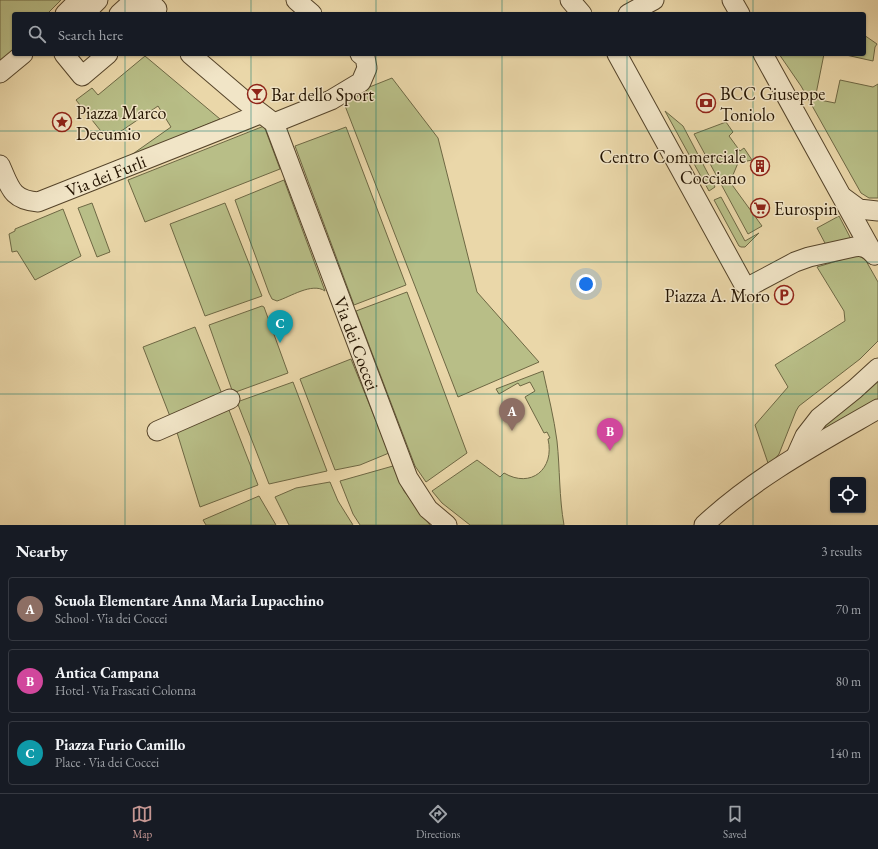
<!DOCTYPE html>
<meta charset="utf-8">
<style>
:root{--surface:#171b24;--page:#242831;--text:#f1f3f6;--muted:#9ea1a6;--line:#363941;--accent:#c59692}
body{margin:0;font-family:"EB Garamond",serif;background:var(--page);color:var(--text)}
.controls{position:absolute;right:12px;bottom:12px;display:grid;overflow:hidden;border-radius:4px;box-shadow:0 1px 3px #0004}
.controls button{width:36px;height:36px;display:grid;place-items:center;padding:0;border:0;border-bottom:1px solid var(--line);background:var(--surface);color:var(--text);font:20px sans-serif}
.you{position:absolute;left:586px;top:284px;width:14px;height:14px;margin:-10px;border:3px solid #fff;border-radius:50%;background:#1a73e8;box-shadow:0 0 0 6px #1a73e833}
.badge{display:grid;place-items:center;width:26px;height:26px;border-radius:50%;background:var(--accent);color:#fff;font-size:13px;font-weight:700}
.pin{position:absolute;translate:-50% -33px;filter:drop-shadow(0 1px 2px #0008)}
.pin::after{content:'';position:absolute;top:21px;width:14px;height:12px;background:inherit;clip-path:polygon(0 0,100% 0,50% 100%)}
.list{margin:0;padding:0;list-style:none}
h2{display:flex;justify-content:space-between;align-items:center;height:52px;margin:0;padding:0 16px;font-size:17px}
h2 small{font-size:13px;font-weight:400;color:var(--muted)}
.list li{display:grid;grid-template-columns:26px 1fr auto;gap:12px;align-items:center;box-sizing:border-box;height:64px;margin:0 8px 8px;padding:0 8px;border:1px solid var(--line);border-radius:4px}
.list b{display:block;font-size:15px;white-space:nowrap}
.list p{margin:0;font-size:13px;white-space:nowrap;color:var(--muted)}
.list em{font-size:13px;font-style:normal;color:var(--muted)}
.icon{flex:none;width:22px;height:22px;fill:none;stroke:currentColor;stroke-width:2;stroke-linecap:round;stroke-linejoin:round}
.map{position:relative;flex:none;width:878px;height:525px;overflow:hidden}
.search{position:absolute;background:var(--surface);box-shadow:0 1px 3px #0004;left:12px;right:12px;top:12px;height:44px;display:flex;align-items:center;gap:10px;box-sizing:border-box;padding:0 14px;border-radius:4px;color:var(--muted);font-size:15px}
.sheet{height:268px;background:var(--surface)}
nav{display:flex;justify-content:space-around;align-items:center;box-sizing:border-box;height:56px;border-top:1px solid var(--line);background:var(--surface);font-size:11px;color:var(--muted)}
nav a{display:grid;justify-items:center;gap:2px}
nav .on{color:var(--accent)}
.map>svg:first-child{display:block}
</style>
<div class="map">
<svg width="878" height="525" viewBox="0 0 878 525">
<rect width="100%" height="100%" fill="#ead7a9"/>
<filter id="stains"><feTurbulence type="fractalNoise" baseFrequency=".005" numOctaves="4"/><feColorMatrix values="0 0 0 0 .2 0 0 0 0 .09 0 0 0 0 .02 0 0 0 .5 -.17"/></filter>
<radialGradient id="worn" r=".72"><stop offset=".6" stop-color="#630" stop-opacity="0"/><stop offset="1" stop-color="#630" stop-opacity=".3"/></radialGradient>
<g fill="#b8be87" stroke="#6e6844">
<path d="M0,0h61l-14,14h-33v34l-14,14z"/>
<path d="M864,35l13,9 -2,3 -2,14 -27,-6v-1h18z"/>
<path d="M779,54h45l-9,45 20,4 5,-23 33,7 5,-3v114h-9l-8,-5 -60,-107z"/>
<path d="M145,56l75,63 -93,39 44,-31 -13,-21 -50,34 -32,-40 16,-12 6,7z"/>
<path d="M392,78l46,60 39,154 62,70 -81,35 -116,-299z"/>
<path d="M665,111l18,15 32,61 -6,4z"/>
<path d="M726,122l7,10 -4,4 11,15 4,-3 8,12 -14,3 -8,19 32,44 -14,8 -54,-100z"/>
<path d="M264,126l16,43 -135,53 -17,-42z"/>
<path d="M346,127l60,158 -52,20 -59,-159z"/>
<path d="M284,180l41,111c-13,-9 -35,6 -48,10l-5,-2 -3,-6 -34,-93z"/>
<path d="M721,197l24,44 14,-8 -14,14h-4l-2,-1 -25,-46z"/>
<path d="M92,203l18,49 -13,5 -19,-49z"/>
<path d="M225,203l37,93 -57,20 -35,-92z"/>
<path d="M63,209l18,47 -46,24 -18,-29 -5,1 -3,-18 6,-3v-2z"/>
<path d="M839,216l12,23 -25,6 -9,-17z"/>
<path d="M854,256h5l6,3 13,23v59l-18,18 -61,47 -3,5 -17,43 -10,12 -14,-41 33,-38 -13,-22 70,-44 -1,-10 -27,-44z"/>
<path d="M407,292l60,161 -41,29 -11,-16 -59,-155z"/>
<path d="M262,306l2,1 24,66 -55,20 -24,-68z"/>
<path d="M195,327l29,72 -53,20 -28,-72z"/>
<path d="M351,359l38,94 -29,12 -25,5 -35,-91z"/>
<path d="M543,371c5,23 11,47 14,70 3,28 2,56 7,84h-94l-28,-22 -10,-12 45,-31 23,17 4,-4c27,16 51,-4 44,-34l2,-1 -3,-6 -3,1 -19,-36 10,-6 -5,-9 -10,4 -2,-3 -19,11 -3,-5z"/>
<path d="M878,381v21l-60,34 5,-9z"/>
<path d="M293,382l34,89 -58,13 -32,-82z"/>
<path d="M227,405l31,80 -58,22 -25,-81z"/>
<path d="M393,466l11,25 26,34h-70l-7,-11 -13,-33z"/>
<path d="M330,482l8,19 15,24h-64l-14,-28 21,-9z"/>
<path d="M259,496l17,29h-70l-3,-5z"/>
</g>
<g fill="none" stroke-linecap="round" stroke-linejoin="round">
<g stroke="#55442a" stroke-width="21">
<g id="minor">
<path d="M148,0l9,9 -5,5"/>
<path d="M296,0l16,14"/>
<path d="M570,0l12,14"/>
<path d="M732,0l8,14"/>
<path d="M65,14l14,-14"/>
<path d="M84,14l14,-14"/>
<path d="M119,14l11,-10 12,10"/>
<path d="M628,14l26,-14"/>
<path d="M64,54l18,22 26,-22"/>
<path id="s1" d="M190,54l55,47 29,22 134,355 20,31 19,16"/>
<path d="M617,54l126,229 7,3 45,-24 14,-5 45,-10c10,-2 14,2 21,8"/>
<path d="M763,54l111,201"/>
<path d="M0,73l23,-19"/>
<path d="M274,123l57,-23 30,-18 6,-14 -2,-11 -5,-3"/>
<path id="s2" d="M0,165c10,22 11,35 38,37l222,-88"/>
<path d="M844,198l15,11 19,2"/>
<path d="M157,431l73,-32"/>
<path d="M796,456l9,-20 14,-18 36,-29 23,-21"/>
<path d="M704,525c51,-48 113,-81 174,-116"/>
</g>
</g>
<use href="#minor" stroke="#f1e5c7" stroke-width="19"/>
</g>
<path fill="none" stroke="#0f766e" stroke-width="1" stroke-opacity="0.55" d="M125,0v14M251,0v14M376,0v14M502,0v14M627,0v14M753,0v14M125,54v471M251,54v471M376,54v471M502,54v471M627,54v471M753,54v471M0,131h878M0,262h878M0,394h878"/>
<defs>
<g id="bar-ring" transform="scale(1)"><circle r="9.5" fill="#f1e5c7" stroke="#8f2418" stroke-width="1.5"/><path d="M-6-5H6L.8 .8V4.5H3.5V6h-7V4.5H-.8V.8Z" fill="#8f2418"/></g>
<g id="bank-ring" transform="scale(1)"><circle r="9.5" fill="#f1e5c7" stroke="#8f2418" stroke-width="1.5"/><path d="M-6-4H6V4H-6ZM0-2.3a2.3 2.3 0 1 0 0 4.6a2.3 2.3 0 1 0 0-4.6Z" fill="#8f2418"/></g>
<g id="sight-ring" transform="scale(1)"><circle r="9.5" fill="#f1e5c7" stroke="#8f2418" stroke-width="1.5"/><path d="M0-6L1.8-2.2L6-1.7L2.9 1.2L3.7 5.4L0 3.3L-3.7 5.4L-2.9 1.2L-6-1.7L-1.8-2.2Z" fill="#8f2418"/></g>
<g id="building-ring" transform="scale(1)"><circle r="9.5" fill="#f1e5c7" stroke="#8f2418" stroke-width="1.5"/><path d="M-4-6H4V6H1V3H-1V6H-4ZM-2.5-4.3h1.7v1.8h-1.7ZM.8-4.3h1.7v1.8H.8ZM-2.5-1h1.7V.8h-1.7ZM.8-1h1.7V.8H.8Z" fill="#8f2418"/></g>
<g id="supermarket-ring" transform="scale(1)"><circle r="9.5" fill="#f1e5c7" stroke="#8f2418" stroke-width="1.5"/><path d="M-6-5.5h2.5l.6 2H6L4.5 2H-2.5L-4.4-4H-6ZM-1.5 3.2a1.3 1.3 0 1 0 .1 0ZM3 3.2a1.3 1.3 0 1 0 .1 0Z" fill="#8f2418"/></g>
<g id="parking-ring" transform="scale(1)"><circle r="9.5" fill="#f1e5c7" stroke="#8f2418" stroke-width="1.5"/><path d="M-3.5-5.5H1a3.5 3.5 0 0 1 0 7H-1V5.5H-3.5ZM-1-3.4V-.6H.8a1.4 1.4 0 0 0 0-2.8Z" fill="#8f2418"/></g>
</defs>
<g fill-rule="evenodd">
<use href="#bar-ring" x="257" y="94"/>
<use href="#bank-ring" x="706" y="103"/>
<use href="#sight-ring" x="62" y="122"/>
<use href="#building-ring" x="760" y="166"/>
<use href="#supermarket-ring" x="760" y="208"/>
<use href="#parking-ring" x="784" y="295"/>
</g>
<g text-anchor="middle" dominant-baseline="central" stroke-width="3" stroke-linejoin="round" paint-order="stroke">
<g font-size="18" fill="#231300" stroke="#f1e5c7" text-anchor="start">
<text x="720" y="93">BCC Giuseppe<tspan x="720" dy="21">Toniolo</tspan></text>
<text x="271" y="94">Bar dello Sport</text>
<text x="76" y="112">Piazza Marco<tspan x="76" dy="21">Decumio</tspan></text>
<text x="746" y="156" text-anchor="end">Centro Commerciale<tspan x="746" dy="21">Cocciano</tspan></text>
<text x="774" y="208">Eurospin</text>
<text x="770" y="295" text-anchor="end">Piazza A. Moro</text>
</g>
<g font-size="18" fill="#231300" stroke="#f1e5c7">
<text stroke="none"><textPath href="#s2" startOffset="130">Via dei Furli</textPath></text>
<text stroke="none"><textPath href="#s1" startOffset="344">Via dei Coccei</textPath></text>
</g>
</g>
<rect width="100%" height="100%" filter="url(#stains)"/>
<rect width="100%" height="100%" fill="url(#worn)"/>
</svg>
<div class="controls">
<button><svg class="icon" aria-label="locate" viewBox="0 0 24 24"><circle cx="12" cy="12" r="6"/><path d="M12 2v4M12 18v4M2 12h4M18 12h4"/></svg></button>
</div>
<div class="you"></div>
<div class="pin badge" style="left:512px;top:431px;background:#8d6e63">A</div>
<div class="pin badge" style="left:610px;top:451px;background:#d1479c">B</div>
<div class="pin badge" style="left:280px;top:343px;background:#0f9aa8">C</div>
<div class="search"><svg class="icon" aria-label="search" viewBox="0 0 24 24"><circle cx="10" cy="10" r="6"/><path d="M15 15l6 6"/></svg>Search here</div>
</div>
<section class="sheet">
<h2>Nearby<small>3 results</small></h2>
<ul class="list">
<li><span class="badge" style="background:#8d6e63">A</span><div><b>Scuola Elementare Anna Maria Lupacchino</b><p>School · Via dei Coccei</p></div><em>70 m</em></li>
<li><span class="badge" style="background:#d1479c">B</span><div><b>Antica Campana</b><p>Hotel · Via Frascati Colonna</p></div><em>80 m</em></li>
<li><span class="badge" style="background:#0f9aa8">C</span><div><b>Piazza Furio Camillo</b><p>Place · Via dei Coccei</p></div><em>140 m</em></li>
</ul>
</section>
<nav>
<a class="on"><svg class="icon" aria-label="map" viewBox="0 0 24 24"><path d="M3 6l6-2 6 2 6-2v14l-6 2-6-2-6 2zM9 4v14M15 6v14"/></svg>Map</a>
<a><svg class="icon" aria-label="directions" viewBox="0 0 24 24"><path d="M12 3l9 9-9 9-9-9zM9 14v-3h6M13 9l2 2-2 2"/></svg>Directions</a>
<a><svg class="icon" aria-label="saved" viewBox="0 0 24 24"><path d="M7 4h10v16l-5-4-5 4z"/></svg>Saved</a>
</nav>
